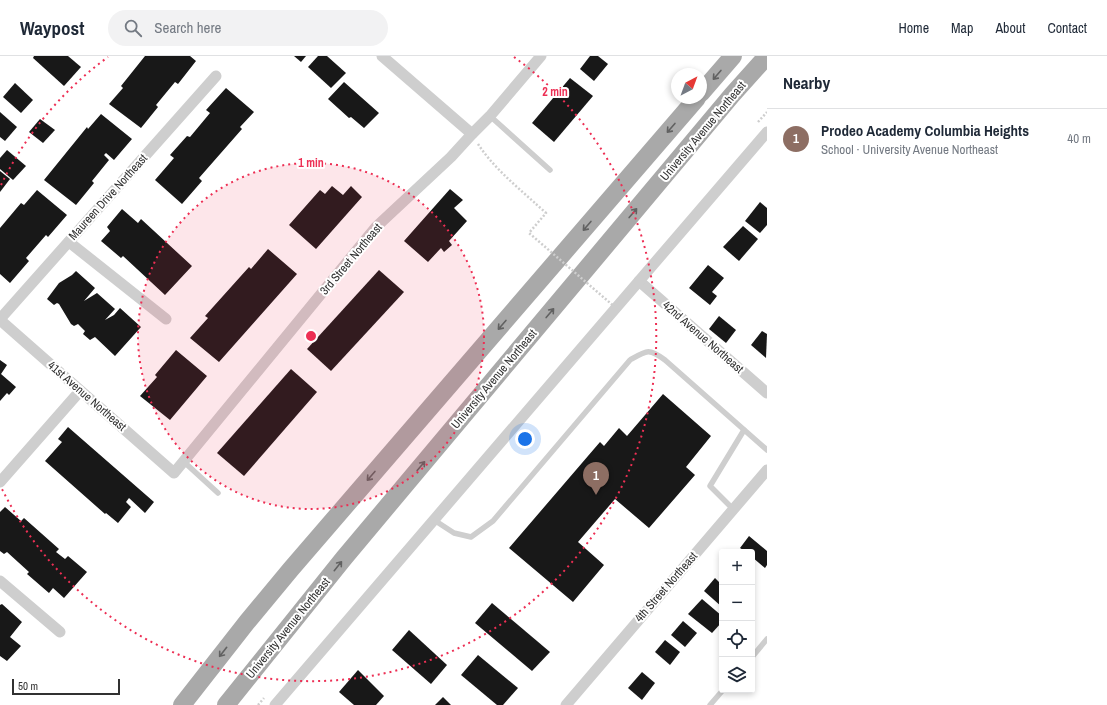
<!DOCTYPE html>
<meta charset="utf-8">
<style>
:root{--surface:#fff;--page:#f2f2f3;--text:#1f2937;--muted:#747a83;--line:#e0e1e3;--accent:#ed2f54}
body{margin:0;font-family:"Archivo Narrow",sans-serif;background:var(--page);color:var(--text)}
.controls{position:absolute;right:12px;bottom:12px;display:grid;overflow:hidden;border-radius:4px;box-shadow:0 2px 6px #0003}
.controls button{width:36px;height:36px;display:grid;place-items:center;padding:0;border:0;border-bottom:1px solid var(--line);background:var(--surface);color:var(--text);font:20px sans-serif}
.compass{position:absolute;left:671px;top:12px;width:36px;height:36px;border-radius:50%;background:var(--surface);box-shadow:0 2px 6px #0003;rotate:41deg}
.scale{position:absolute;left:12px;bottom:10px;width:108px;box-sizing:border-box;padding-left:4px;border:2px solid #313131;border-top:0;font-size:11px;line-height:14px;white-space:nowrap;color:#313131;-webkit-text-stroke:3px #fff;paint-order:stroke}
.you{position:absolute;left:525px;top:383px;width:14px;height:14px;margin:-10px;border:3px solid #fff;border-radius:50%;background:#1a73e8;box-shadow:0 0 0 6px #1a73e833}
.badge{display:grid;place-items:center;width:26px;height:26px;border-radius:50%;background:var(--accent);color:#fff;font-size:13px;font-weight:700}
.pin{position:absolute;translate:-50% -33px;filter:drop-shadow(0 1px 2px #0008)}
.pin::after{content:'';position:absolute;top:21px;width:14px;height:12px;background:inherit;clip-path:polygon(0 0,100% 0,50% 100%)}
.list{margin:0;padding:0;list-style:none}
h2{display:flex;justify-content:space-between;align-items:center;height:52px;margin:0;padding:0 16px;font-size:17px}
h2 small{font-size:13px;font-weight:400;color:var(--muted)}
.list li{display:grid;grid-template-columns:26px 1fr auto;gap:12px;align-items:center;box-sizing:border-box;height:60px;padding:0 16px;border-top:1px solid var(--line)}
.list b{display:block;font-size:15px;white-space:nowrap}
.list p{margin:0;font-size:13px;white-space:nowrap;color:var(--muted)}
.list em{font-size:13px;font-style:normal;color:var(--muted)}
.icon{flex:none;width:22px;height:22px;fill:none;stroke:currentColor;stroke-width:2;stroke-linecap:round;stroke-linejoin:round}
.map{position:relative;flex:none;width:767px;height:649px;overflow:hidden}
header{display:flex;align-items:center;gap:24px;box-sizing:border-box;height:56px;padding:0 20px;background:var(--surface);border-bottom:1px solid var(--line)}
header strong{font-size:19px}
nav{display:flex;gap:22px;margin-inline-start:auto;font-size:14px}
.search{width:280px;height:36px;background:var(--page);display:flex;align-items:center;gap:10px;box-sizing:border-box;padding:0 14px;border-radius:22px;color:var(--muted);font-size:15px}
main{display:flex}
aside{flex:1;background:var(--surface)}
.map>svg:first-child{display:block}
</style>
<header>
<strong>Waypost</strong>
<div class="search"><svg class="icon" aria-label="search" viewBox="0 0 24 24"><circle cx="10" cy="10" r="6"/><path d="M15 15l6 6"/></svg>Search here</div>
<nav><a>Home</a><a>Map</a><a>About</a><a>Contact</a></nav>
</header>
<main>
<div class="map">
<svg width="767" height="649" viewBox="0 0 767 649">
<rect width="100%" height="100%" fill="#fff"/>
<g fill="#181818">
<path d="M34,0h34l13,11 -17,19 -31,-28z"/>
<path d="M145,0h45l6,5 -18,23 -3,-2 -19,23 2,2 -17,21 -32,-24 14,-16 -2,-2z"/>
<path d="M294,0h12l-5,6z"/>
<path d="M318,0h9l19,17 -15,15 -23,-21z"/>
<path d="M590,0h8l10,8 -14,17 -14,-12z"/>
<path d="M570,22l23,18 -39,46 -22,-19z"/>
<path d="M344,26l35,31 -15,15 -13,-11 -2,1 -21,-19z"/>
<path d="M15,27l18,17 -12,13 -18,-16z"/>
<path d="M226,32l28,24 -14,15 2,2 -43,49 3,3 -20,23 -27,-24 19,-22 -4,-3 17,-19 3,1 20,-24 -4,-3z"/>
<path d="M0,56l17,15 -12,14 -5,-4z"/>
<path d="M101,58l31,25 -18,21 -8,-7 -2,2 5,5 -17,21 2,2 -18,22 -32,-25 43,-53 1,2z"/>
<path d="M40,63l15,11 -12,13 -14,-11z"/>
<path d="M7,94l19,16 -13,14 -13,-11v-11z"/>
<path d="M0,115l10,8 -10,13z"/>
<path d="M332,130l11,9 8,-9 11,11 -46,52 -27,-24 31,-35 5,4z"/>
<path d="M450,133l13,11 -9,8 13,13 -18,20 3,4 -8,7 -3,-4 -13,14 -24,-21z"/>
<path d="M37,134l30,25 -19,22 -2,-2 -20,23 3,3 -19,22 -10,-9v-46l21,-25 3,2z"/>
<path d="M760,146l7,6v17l-7,8 -15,-12z"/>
<path d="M122,153l16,14 3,-4 51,47 -27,29 -42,-39 -2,2 -20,-17 9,-10 -3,-4z"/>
<path d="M743,170l15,13 -19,22 -16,-14z"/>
<path d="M268,193l29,25 -78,88 -29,-24 18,-20 -3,-2 44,-49 2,2z"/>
<path d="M708,209l16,13 -12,14 5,4 -7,9 -21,-17z"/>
<path d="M379,214l25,22 -73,79 -24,-22z"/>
<path d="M76,215l19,17 -11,13 13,-8 18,16 -10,11 9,-5 6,-7 21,19 -26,29 -20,-19 -5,3 -7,-6 2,-3 -7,-7 -4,2 -3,-2 -12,-20 -2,-1 -3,2 -7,-6 12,-16 13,-8z"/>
<path d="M719,260l17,14 -10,13 -17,-14z"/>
<path d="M762,275l5,3 -1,24 -15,-13z"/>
<path d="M176,294l31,26 -37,44 -30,-24 17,-19 -2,-2z"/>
<path d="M0,304l7,5 -6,9 15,13 -7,8 -2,-2 -7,8z"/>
<path d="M291,313l26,23 -73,84 -27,-23z"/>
<path d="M663,338l48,42 -25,31 9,8 -46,53 -34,-29 -37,43 26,23 -31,37 -64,-54 91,-106 4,4 15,-18 8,8z"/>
<path d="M68,371l86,75 -9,11 -16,-15 -3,4 5,5 -13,16 -12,-10 -1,1 -60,-53 17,-19 -4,-3z"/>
<path d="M5,451l16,14 3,-3 35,31 -3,3 9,7 3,-3 19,16 -23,26 -11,-10 -4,5 -22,-19 2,-2 -22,-20 -3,2 -4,-3v-39z"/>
<path d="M749,480l18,15v14l-2,3 -13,-11v-5h-6l-6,-4z"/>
<path d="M715,522l7,7v22l-18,-16z"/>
<path d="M702,543l20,17v6l-10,11 -24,-19z"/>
<path d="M492,547l58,49 -18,19 -57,-48z"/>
<path d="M2,548l20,18 -12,15 11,9 -14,15 -7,-5v-51z"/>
<path d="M683,565l14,12 -12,14 -14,-12z"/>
<path d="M409,574l38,35 -16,19 -39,-34z"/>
<path d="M665,584l15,12 -10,13 -15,-13z"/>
<path d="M478,599l40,33 -15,17h-6l-36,-30z"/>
<path d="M358,614l26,26 -8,9h-22l-15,-13z"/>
<path d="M642,616l13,11 -13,17 -14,-12z"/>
<path d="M443,641l8,8h-16z"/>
</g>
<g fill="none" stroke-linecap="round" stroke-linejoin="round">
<g stroke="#cecece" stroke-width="2.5" stroke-dasharray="2 2" stroke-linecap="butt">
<path d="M758,66l9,-10"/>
<path d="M478,88c15,23 37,41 58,60"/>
<path d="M258,649l6,-7"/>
</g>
<g stroke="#cecece" stroke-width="5.5">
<path d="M490,60l60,54"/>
<path d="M183,405l35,32"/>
<path d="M733,453l-23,-23 34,-56"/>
<path d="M434,464l20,13 17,4 22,-16 137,-161c17,-10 19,-12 35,0l102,90"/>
<path d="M752,601l15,-18"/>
<path d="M710,649l13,-15"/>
</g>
<g stroke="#cecece" stroke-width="11">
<path d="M382,0l90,78"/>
<path d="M69,186l97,77"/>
<path d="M639,225l128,112"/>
<path d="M0,263l216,-243"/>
<path d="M0,264l174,153 202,-246 75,-70 21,-23 18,-18 51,-60"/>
<path d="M0,426l80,-91"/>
<path d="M0,525l60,51"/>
<path d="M275,649l492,-573"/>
<path d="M566,649l201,-235"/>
</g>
<g stroke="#a9a9a9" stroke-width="18">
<path d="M701,37l32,-37"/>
<path d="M182,649l65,-83 44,-53 406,-471"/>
<path d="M226,649l118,-147 388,-463 35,-39"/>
</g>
<path stroke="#cecece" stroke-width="2.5" stroke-dasharray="2 2" stroke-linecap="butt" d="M536,148l10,9 -17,20 87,75"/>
</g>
<defs><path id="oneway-shaft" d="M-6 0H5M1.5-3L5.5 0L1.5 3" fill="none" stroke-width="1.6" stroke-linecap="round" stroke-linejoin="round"/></defs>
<g stroke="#616161">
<use href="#oneway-shaft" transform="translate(717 19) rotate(131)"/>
<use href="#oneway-shaft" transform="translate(671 72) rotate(131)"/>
<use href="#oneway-shaft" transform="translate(633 157) rotate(-50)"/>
<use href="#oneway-shaft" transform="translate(587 170) rotate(131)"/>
<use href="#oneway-shaft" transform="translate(550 257) rotate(-50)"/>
<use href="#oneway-shaft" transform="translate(502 269) rotate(131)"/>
<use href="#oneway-shaft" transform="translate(421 410) rotate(-50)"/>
<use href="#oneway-shaft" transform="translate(371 420) rotate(131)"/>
<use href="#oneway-shaft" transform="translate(338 510) rotate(-51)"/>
<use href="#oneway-shaft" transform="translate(223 596) rotate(128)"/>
</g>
<circle cx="311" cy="280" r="173" fill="#ed2f54" fill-opacity=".12"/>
<g fill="none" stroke="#ed2f54" stroke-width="2" stroke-dasharray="2 4">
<circle cx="311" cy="280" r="173"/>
<path d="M1 129A345 345 0 0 1 108 1M514 1A345 345 0 1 1 1 431"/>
</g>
<g text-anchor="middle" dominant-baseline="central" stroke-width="4" stroke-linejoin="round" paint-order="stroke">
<g font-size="12" fill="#313131" stroke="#fff">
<text transform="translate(703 75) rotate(-50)">University Avenue Northeast</text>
<text transform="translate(108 141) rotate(-48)">Maureen Drive Northeast</text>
<text transform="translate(351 203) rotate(-50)">3rd Street Northeast</text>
<text transform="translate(703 281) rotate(41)">42nd Avenue Northeast</text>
<text transform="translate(494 323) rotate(-50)">University Avenue Northeast</text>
<text transform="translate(87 340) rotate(41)">41st Avenue Northeast</text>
<text transform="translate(666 531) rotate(-49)">4th Street Northeast</text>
<text transform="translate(288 572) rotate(-51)">University Avenue Northeast</text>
</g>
</g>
<circle cx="311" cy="280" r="6" fill="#ed2f54" stroke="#fff" stroke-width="2"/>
<g font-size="12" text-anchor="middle" font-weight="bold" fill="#ed2f54" stroke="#fff" stroke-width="4" stroke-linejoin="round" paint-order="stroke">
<text x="555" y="40">2 min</text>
<text x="311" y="111">1 min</text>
</g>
</svg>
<div class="controls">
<button>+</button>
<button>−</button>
<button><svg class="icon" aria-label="locate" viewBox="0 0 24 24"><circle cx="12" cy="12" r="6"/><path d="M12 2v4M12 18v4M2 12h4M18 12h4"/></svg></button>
<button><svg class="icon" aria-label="layers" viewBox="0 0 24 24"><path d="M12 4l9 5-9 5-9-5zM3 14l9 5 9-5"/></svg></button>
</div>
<svg class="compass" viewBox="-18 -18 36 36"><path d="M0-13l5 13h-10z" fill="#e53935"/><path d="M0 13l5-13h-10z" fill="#747a83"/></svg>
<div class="scale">50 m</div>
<div class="you"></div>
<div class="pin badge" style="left:596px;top:439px;background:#8d6e63">1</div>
</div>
<aside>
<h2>Nearby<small></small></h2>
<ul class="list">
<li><span class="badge" style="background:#8d6e63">1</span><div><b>Prodeo Academy Columbia Heights</b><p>School · University Avenue Northeast</p></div><em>40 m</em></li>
</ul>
</aside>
</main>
